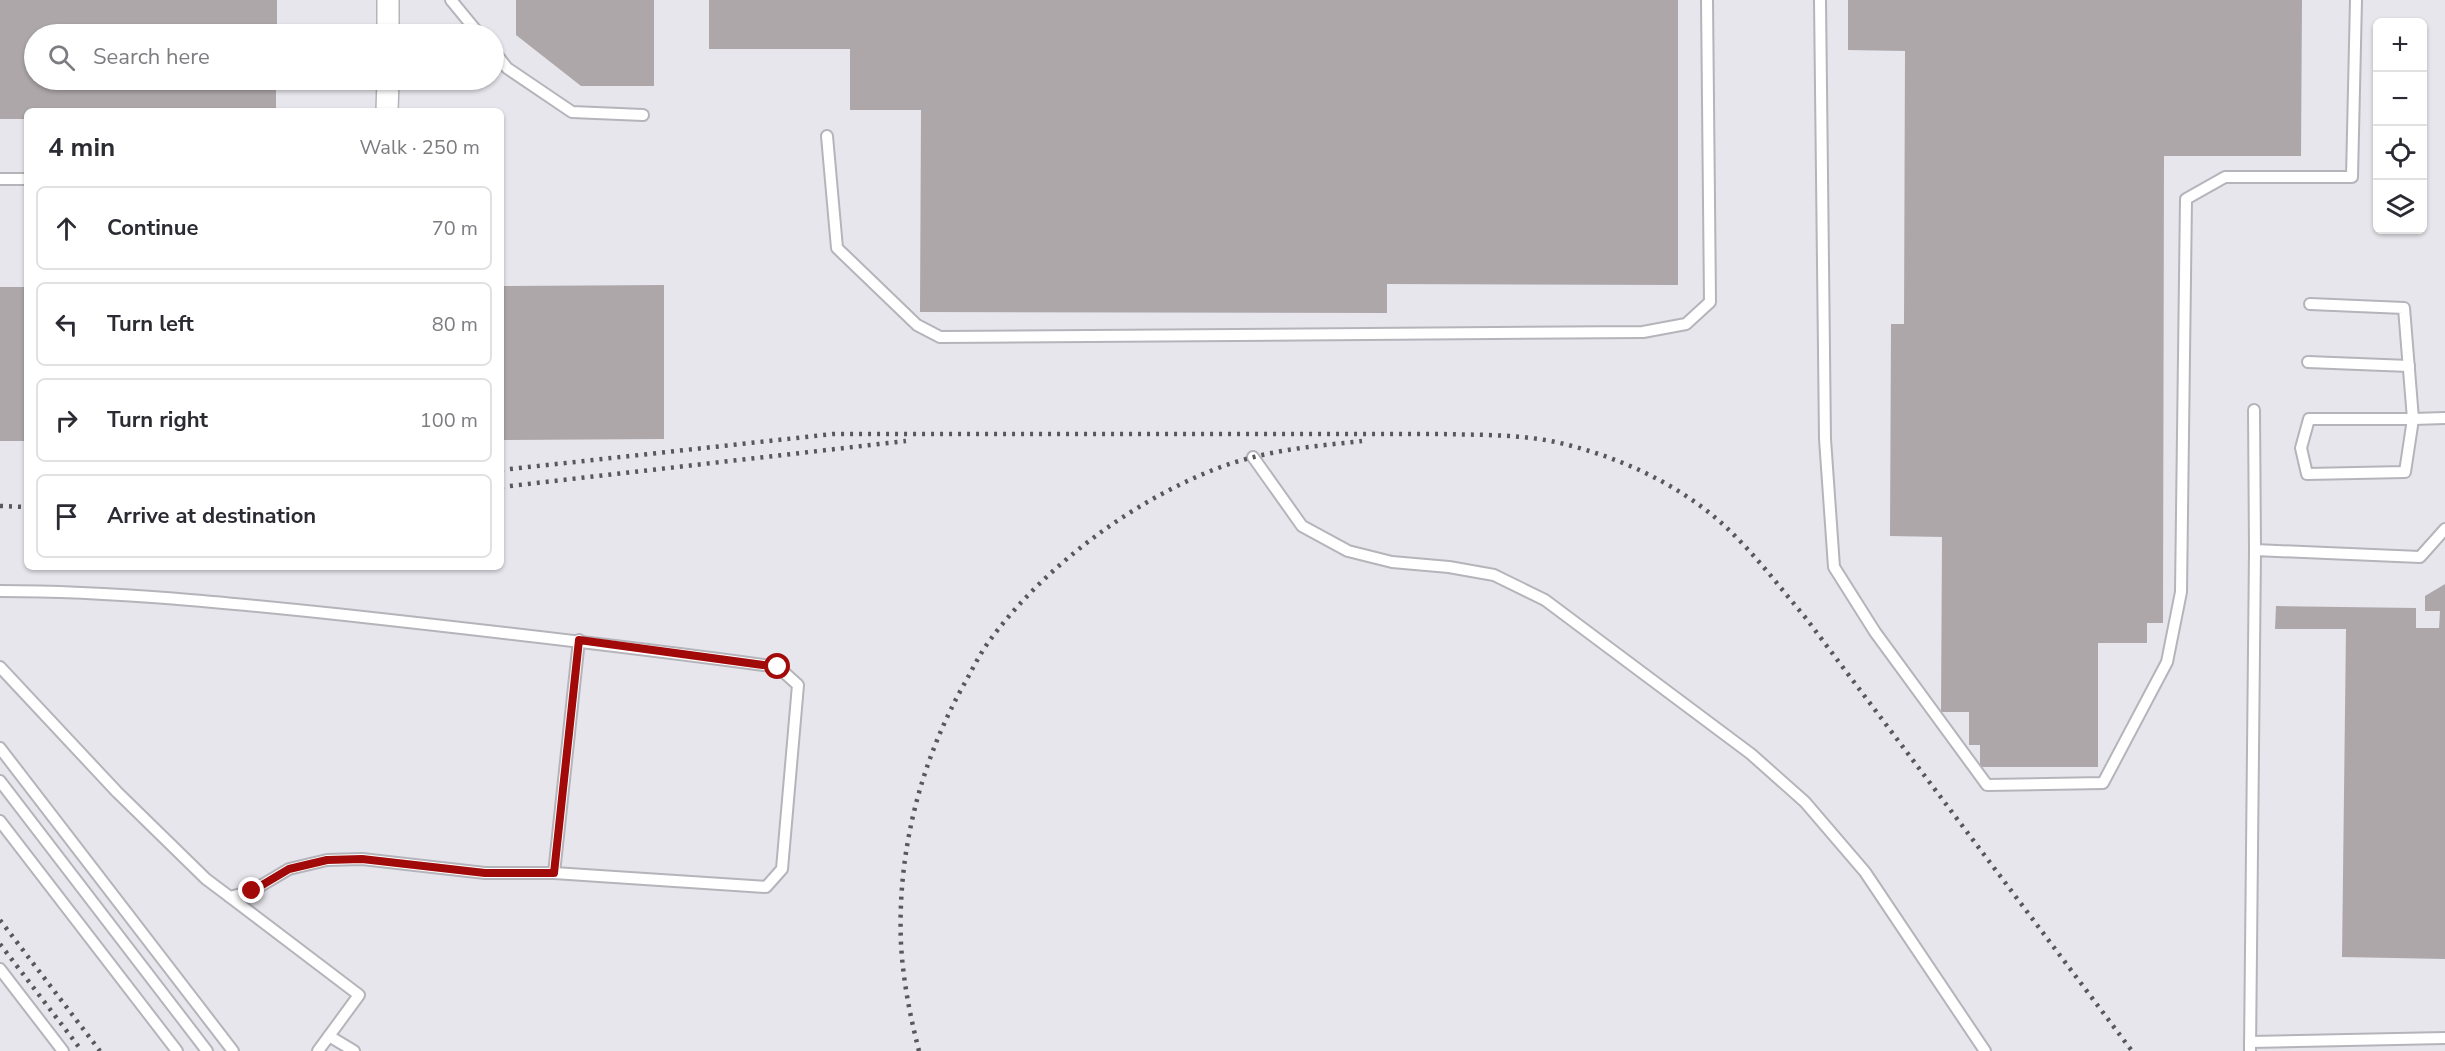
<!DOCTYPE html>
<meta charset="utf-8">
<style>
:root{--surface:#fff;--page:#f2f2f3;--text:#2b2b33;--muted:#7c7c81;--line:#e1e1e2}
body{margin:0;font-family:"Nunito Sans",sans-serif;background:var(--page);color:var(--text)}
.controls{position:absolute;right:18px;top:18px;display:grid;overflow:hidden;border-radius:9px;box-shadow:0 2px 4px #0004}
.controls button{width:54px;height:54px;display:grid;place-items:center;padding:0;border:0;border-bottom:2px solid var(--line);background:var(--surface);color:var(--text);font:30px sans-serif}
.stop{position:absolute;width:18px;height:18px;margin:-14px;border:4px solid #a20a09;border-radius:50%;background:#fff}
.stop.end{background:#a20a09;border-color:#fff;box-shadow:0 2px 6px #0008}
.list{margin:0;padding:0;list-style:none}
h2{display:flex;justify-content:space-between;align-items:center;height:78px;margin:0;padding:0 24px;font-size:26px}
h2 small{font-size:20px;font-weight:400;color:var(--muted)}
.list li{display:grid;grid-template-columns:39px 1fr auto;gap:18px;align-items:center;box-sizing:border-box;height:84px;margin:0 12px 12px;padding:0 12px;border:2px solid var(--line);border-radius:9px}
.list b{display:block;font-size:22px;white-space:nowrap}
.list em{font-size:20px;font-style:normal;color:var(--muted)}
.icon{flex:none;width:33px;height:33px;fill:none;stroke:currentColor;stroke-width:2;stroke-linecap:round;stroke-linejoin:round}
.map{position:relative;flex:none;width:2445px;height:1051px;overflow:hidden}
.search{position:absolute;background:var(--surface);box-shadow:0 2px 4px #0004;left:24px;top:24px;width:480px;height:66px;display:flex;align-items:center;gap:15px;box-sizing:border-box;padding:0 21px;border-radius:33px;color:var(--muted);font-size:22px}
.panel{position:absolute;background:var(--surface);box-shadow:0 2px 4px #0004;left:24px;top:108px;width:480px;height:462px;border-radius:9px}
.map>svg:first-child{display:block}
</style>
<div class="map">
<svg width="2445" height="1051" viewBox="0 0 2445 1051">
<rect width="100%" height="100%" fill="#e6e6ec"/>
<g fill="#aea7aa">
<path d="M0,0h277v34h-243v46h242v31h-249v8h-27z"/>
<path d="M516,0h138v86h-73l-65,-51z"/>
<path d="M709,0h969v285l-291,-1v29l-467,-1 1,-202h-71v-61h-141z"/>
<path d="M1848,0h454l-1,156h-137l-1,467h-16v20h-49v124h-118v-22h-11v-33h-28l1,-175 -52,-1 1,-212h13l1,-273 -57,-1z"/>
<path d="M664,285v154l-163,1v-154z"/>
<rect x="0" y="287" width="27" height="154"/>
<path d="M2445,584v375l-103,-2 4,-328h-71l1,-23 140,2v20h23l1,-17h-15v-15z"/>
</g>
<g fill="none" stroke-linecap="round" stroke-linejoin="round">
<g stroke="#b4b4ba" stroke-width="14">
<g id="lane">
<path d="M451,0l28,34"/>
<path d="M1820,0l5,439 9,128 41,65 112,153 116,-2 64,-121 14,-70 5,-393 39,-22h127l4,-177"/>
<path d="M494,51l13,17 65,44 71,3"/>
<path d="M827,136l10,112 80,77 23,12 703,-5 43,-8 24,-22 -3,-302"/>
<path d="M0,179h27"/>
<path d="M2310,304l94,4 9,111 32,-1"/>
<path d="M2308,362l101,4"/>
<path d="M2254,410l1,140"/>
<path d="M2309,419h104l-8,53 -98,2 -6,-26z"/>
<path d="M1253,457l49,69 46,25 44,11 57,5 45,8 51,25 206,154 54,48 60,70 120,179"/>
<path d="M0,591c115,0 230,12 345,24 145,16 289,32 433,52l20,18 -16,184 -16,18 -212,-14h-69l-123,-14 -35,1 -38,9 -37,22 -22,6 -24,-18 -89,-87 -117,-125"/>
<path d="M0,748l233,303"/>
<path d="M0,781l207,270"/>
<path d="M0,821l177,230"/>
<path d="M554,873l25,-233"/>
<path d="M230,897l129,98 -41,56"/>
<path d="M0,969l63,82"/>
<path d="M329,1036l25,15"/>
<path d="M2250,1042l195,-4"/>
<path d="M2250,1051l5,-501 165,7 25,-28"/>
</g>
</g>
<g stroke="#b4b4ba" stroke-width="24">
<g id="street">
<path d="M388,34v-34"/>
<path d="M387,111l1,-31"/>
</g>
</g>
<use href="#lane" stroke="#fff" stroke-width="10"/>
<use href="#street" stroke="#fff" stroke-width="21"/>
<g stroke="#58585c" stroke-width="4.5" stroke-dasharray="3 6" stroke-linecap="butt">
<path d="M501,470l332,-36h608c39,1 80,0 119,9 64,15 130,46 176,94 25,25 46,53 69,80l327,434"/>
<path d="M501,487l405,-46"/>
<path d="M0,506l27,1"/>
<path d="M0,920l100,131"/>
<path d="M0,944l82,107"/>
<path d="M919,1051c-9,-35 -16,-71 -18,-107 -4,-93 20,-185 66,-265 7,-13 14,-27 23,-39 31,-42 72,-80 114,-110 42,-30 99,-61 150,-73 35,-9 72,-12 108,-16"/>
</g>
</g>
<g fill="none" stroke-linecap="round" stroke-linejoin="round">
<path stroke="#a20a09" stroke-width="8" d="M252,891l37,-22 38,-9 35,-1 123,14h69l25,-233 199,27"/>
</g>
</svg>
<div class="controls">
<button>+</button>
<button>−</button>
<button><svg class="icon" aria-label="locate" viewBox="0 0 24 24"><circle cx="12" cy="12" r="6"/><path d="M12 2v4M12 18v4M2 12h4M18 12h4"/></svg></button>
<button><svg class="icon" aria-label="layers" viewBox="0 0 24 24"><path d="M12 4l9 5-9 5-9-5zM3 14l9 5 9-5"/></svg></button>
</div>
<div class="stop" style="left:778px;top:667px"></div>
<div class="stop end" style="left:252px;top:891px"></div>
<div class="search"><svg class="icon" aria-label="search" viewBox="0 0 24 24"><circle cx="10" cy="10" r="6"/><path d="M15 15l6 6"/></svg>Search here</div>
<section class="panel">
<h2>4 min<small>Walk · 250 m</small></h2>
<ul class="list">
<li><svg class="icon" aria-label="ahead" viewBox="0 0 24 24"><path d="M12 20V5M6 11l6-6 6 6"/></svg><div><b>Continue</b></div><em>70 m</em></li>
<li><svg class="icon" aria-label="left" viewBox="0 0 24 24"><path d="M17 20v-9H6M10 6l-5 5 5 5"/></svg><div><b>Turn left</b></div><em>80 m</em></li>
<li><svg class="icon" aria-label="right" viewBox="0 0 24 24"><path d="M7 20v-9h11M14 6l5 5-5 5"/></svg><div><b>Turn right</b></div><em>100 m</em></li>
<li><svg class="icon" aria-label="arrive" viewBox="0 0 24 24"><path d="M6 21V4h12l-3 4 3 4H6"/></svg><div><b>Arrive at destination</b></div></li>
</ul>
</section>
</div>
